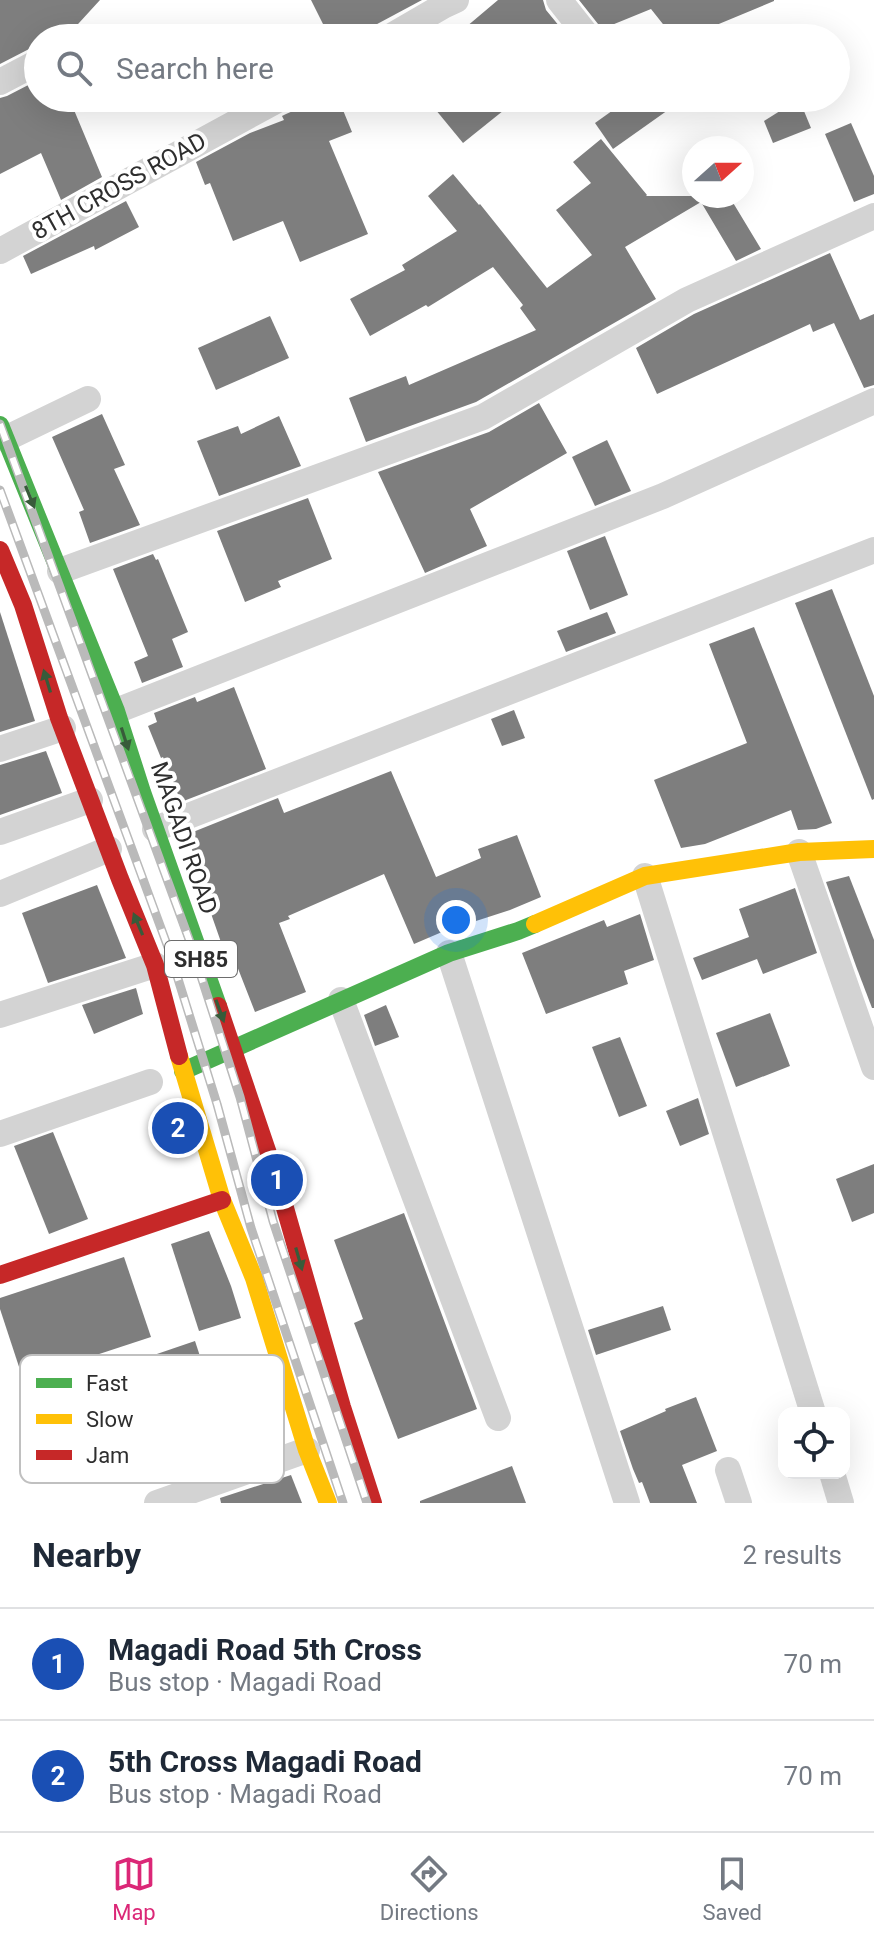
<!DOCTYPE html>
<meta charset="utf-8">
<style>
:root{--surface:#fff;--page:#f6f6f7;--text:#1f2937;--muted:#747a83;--line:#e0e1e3;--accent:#db2777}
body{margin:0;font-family:Roboto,sans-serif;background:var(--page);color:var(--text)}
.controls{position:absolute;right:24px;bottom:24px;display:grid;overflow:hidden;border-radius:16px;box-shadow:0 8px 32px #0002}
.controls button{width:72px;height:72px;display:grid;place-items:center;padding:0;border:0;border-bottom:2px solid var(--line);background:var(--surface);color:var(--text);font:40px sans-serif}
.compass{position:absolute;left:682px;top:136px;width:72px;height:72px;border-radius:50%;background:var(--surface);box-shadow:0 8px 32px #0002;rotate:69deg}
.you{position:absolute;left:456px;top:920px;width:28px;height:28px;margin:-20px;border:6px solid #fff;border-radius:50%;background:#1a73e8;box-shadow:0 0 0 12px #1a73e833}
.badge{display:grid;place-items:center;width:52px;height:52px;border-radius:50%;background:var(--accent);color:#fff;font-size:26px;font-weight:700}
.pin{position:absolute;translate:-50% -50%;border:4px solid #fff;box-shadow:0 2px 8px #0006}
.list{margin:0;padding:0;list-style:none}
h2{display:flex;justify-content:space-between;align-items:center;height:104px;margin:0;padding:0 32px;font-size:34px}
h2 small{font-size:26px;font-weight:400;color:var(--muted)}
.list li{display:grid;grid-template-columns:52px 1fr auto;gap:24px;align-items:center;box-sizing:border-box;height:112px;padding:0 32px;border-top:2px solid var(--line)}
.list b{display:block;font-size:30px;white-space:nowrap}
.list p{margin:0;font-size:26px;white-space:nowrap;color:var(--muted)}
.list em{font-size:26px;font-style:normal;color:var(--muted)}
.icon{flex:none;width:44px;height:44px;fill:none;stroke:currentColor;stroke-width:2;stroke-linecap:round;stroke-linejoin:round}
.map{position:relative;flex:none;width:874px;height:1503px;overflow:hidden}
.search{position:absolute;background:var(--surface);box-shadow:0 8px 32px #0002;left:24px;right:24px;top:24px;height:88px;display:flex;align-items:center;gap:20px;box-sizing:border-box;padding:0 28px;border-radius:44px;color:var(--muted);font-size:30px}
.sheet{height:328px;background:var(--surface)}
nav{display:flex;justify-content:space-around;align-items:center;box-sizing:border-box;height:112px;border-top:2px solid var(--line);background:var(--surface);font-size:22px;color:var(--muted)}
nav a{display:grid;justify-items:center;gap:4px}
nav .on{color:var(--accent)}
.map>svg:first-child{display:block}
</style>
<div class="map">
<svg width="874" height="1503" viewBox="0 0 874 1503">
<rect width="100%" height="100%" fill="#fff"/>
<g fill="#7e7e7e">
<path d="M0,0h100l-32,35 -6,3h-24v8l-7,2 -31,16z"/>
<path d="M311,0h111l-71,38h-21z"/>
<path d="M498,0h45l3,10 23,28h-116z"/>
<path d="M579,0h195v1l-60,25 10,12h-50l-23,-29 -49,20z"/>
<path d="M38,80v18h31l33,79 -41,23 -20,-47 -41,21v-76l7,-2z"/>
<path d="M323,98h15l14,34 -23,9 39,93 -68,28 -17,-41 -50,20 -23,-58 -5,2 -9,-23 54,-29 34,-13 -2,-4 4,-2z"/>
<path d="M426,98h93l-56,45z"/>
<path d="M630,98h55l-72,51 -18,-26z"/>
<path d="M799,99l12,29 -38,15 -9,-22z"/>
<path d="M851,123l23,53v18l-20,8 -29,-68z"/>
<path d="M601,139l46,56 -1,1h83l32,53 -25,12 -35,-59 -76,45 31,52 -180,103 -110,40 -17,-44 57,-22 3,9 127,-55 -16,-22 3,-3 -30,-38 -65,40 -2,-2 -56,31 -20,-37 55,-29 -3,-5 55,-34 -29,-35 25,-22 26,31 1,-1 67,84 45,-33 -36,-45 35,-27 -18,-21z"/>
<path d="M126,201l13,26 -44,23 -1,-4 -63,28 -8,-18z"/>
<path d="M830,253l30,67 14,-6v71l-10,3 -30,-65 -21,9 -3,-8 -153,70 -21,-46 58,-34z"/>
<path d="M270,316l19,42 -73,32 -18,-42z"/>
<path d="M539,403l28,50 -97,56 17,37 -62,27 -47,-101 111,-40z"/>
<path d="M102,414l23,51 -11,4 26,56 -50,18 -11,-31 5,-2 -32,-73z"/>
<path d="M279,416l22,50 -82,30 -22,-55 41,-15 3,8z"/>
<path d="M607,440l24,51 -36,15 -23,-49z"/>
<path d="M308,498l24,61 -54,22 3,6 -36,15 -28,-71z"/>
<path d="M605,536l23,59 -38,15 -23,-59z"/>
<path d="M153,554l3,6 2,-1 30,73 -16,7 11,28 -41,16 -8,-21 14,-6 -35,-87z"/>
<path d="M832,589l42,107v103l-2,1 -77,-197z"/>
<path d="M0,612l35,109 -35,11z"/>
<path d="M607,612l9,21 -50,19 -9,-21z"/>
<path d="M754,627l78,196 -16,6 -18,1 -7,-20 -86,34 -24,4 -27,-68 93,-37 -38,-99z"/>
<path d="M234,687l32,82 -85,33 -18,-45 -2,1 -13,-32 9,-4 -3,-9 41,-16 2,5z"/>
<path d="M514,710l11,28 -23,8 -11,-27z"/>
<path d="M46,751l16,42 -62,22v-50z"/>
<path d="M391,771l45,106 45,-19 -3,-9 39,-14 24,62 -31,13 -68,22 -28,12 -30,-70 -96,42 2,3 -11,4 27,69 -51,20 -27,-69 -6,2 -14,-40 5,-1 -24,-62 7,-2 -3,-8 85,-34 6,15z"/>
<path d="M849,876l25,64v68h-2l-16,-42 -30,-84z"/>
<path d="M97,885l29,73 -78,25 -26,-70z"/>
<path d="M795,888l22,65 -54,21 -6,-15 -55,21 -9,-22 56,-21 -10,-28z"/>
<path d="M640,914l14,46 -30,11 4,13 -82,30 -24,-61 82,-33 3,7z"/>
<path d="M136,988l7,26 -49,20 -12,-29z"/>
<path d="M386,1005l13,32 -24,9 -11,-31z"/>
<path d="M770,1013l20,53 -54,21 -20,-54z"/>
<path d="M620,1037l27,69 -28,11 -27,-70z"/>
<path d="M698,1098l11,36 -29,12 -14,-35z"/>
<path d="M53,1132l35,87 -39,15 -35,-88z"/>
<path d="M874,1164v49l-22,9 -16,-43z"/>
<path d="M404,1213l73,196 -79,30 -44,-116 9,-4 -29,-79z"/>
<path d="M209,1231l22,55 10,32 -42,13 -28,-87z"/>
<path d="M124,1257l27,80 -128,42 -23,-70v-11z"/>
<path d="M663,1306l8,24 -75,25 -8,-25z"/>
<path d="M195,1341l21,64 -43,14 -22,-63z"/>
<path d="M696,1397l21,54 -35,14 15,38h-47l-8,-21 -3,1 -6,-14 -13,-38 46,-20 -1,-2z"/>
<path d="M512,1466l14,37h-106v-2z"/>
<path d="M291,1475l11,28h-81l-1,-5z"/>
</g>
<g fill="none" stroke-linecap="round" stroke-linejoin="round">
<g stroke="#d3d3d3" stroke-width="26">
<path d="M559,0l30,38"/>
<path d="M388,38l55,-32 13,-6"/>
<path d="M0,82l38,-20"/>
<path d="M0,251l281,-153"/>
<path d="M5,439l83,-40"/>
<path d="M60,571l423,-154 204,-117 187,-84"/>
<path d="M116,711l547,-215 211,-95"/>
<path d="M0,749l63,-21"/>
<path d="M155,829l719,-279"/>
<path d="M0,832l90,-32"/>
<path d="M799,852l75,215"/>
<path d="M645,876l168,537"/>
<path d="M0,894l109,-45"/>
<path d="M449,953l178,550"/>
<path d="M341,1000l157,418"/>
<path d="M0,1015l155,-50"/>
<path d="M0,1134l150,-52"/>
<path d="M728,1470l11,33"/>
<path d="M832,1473l9,30"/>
<path d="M157,1503l150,-53"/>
</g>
<g stroke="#4caf50" stroke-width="18">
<path d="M0,425l116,286 26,81 76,214"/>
<path d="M183,1071l266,-118 69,-22 17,-7"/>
</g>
<g stroke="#ffc107" stroke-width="18">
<path d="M535,924l110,-48 154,-24 75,-3"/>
<path d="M179,1056l43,144 32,78 53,172 21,53"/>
</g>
<g stroke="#c62828" stroke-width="18">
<path d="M0,550l23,55 36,113 61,161 35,86 24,91"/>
<path d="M218,1006l59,174 65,227 31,96"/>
<path d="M0,1275l222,-75"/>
</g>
<g stroke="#bababa" stroke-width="9">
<g id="rail">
<path d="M0,424l190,518 50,155 33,124 94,282"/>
<path d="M0,490l169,460 48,154 34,124 92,275"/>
</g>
</g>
<use href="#rail" stroke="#fff" stroke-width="6" stroke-dasharray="18" stroke-linecap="butt"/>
</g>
<defs><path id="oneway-solid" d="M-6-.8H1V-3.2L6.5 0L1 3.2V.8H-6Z" transform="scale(2)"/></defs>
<g fill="#385b3a">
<use href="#oneway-solid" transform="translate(30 497) rotate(68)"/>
<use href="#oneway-solid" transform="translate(47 681) rotate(-107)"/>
<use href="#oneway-solid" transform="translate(125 739) rotate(72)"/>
<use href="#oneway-solid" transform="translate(138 924) rotate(-113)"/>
<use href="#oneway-solid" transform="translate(220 1011) rotate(70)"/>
<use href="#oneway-solid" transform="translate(299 1259) rotate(74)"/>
</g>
<g text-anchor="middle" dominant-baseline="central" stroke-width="8" stroke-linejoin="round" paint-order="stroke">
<rect fill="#fff" stroke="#6d6d6d" stroke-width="2" x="165" y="941" width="72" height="36" rx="6"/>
<g font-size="22" font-weight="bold" fill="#2e2e2e">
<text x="201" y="959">SH85</text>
</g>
<g font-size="24" fill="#2e2e2e" stroke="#fff">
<text transform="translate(119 186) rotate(-29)">8TH CROSS ROAD</text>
<text transform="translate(184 838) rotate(71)">MAGADI ROAD</text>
</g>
</g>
<rect x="20" y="1355" width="264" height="128" rx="12" fill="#fff" stroke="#c0c0c0" stroke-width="2"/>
<rect x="36" y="1378" width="36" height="10" fill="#4caf50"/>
<rect x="36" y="1414" width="36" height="10" fill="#ffc107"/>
<rect x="36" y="1450" width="36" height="10" fill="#c62828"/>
<g font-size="22" fill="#2e2e2e">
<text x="86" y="1391">Fast</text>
<text x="86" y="1427">Slow</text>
<text x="86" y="1463">Jam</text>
</g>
</svg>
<div class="controls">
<button><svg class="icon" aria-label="locate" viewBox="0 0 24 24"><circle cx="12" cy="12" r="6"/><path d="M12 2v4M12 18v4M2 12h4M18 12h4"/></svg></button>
</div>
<svg class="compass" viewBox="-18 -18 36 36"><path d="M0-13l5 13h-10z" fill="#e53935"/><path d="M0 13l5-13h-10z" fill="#747a83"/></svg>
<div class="you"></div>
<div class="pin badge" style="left:277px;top:1180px;background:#1a4fb4">1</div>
<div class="pin badge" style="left:178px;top:1128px;background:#1a4fb4">2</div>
<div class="search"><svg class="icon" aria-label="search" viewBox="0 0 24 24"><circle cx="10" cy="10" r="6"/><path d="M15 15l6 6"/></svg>Search here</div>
</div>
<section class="sheet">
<h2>Nearby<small>2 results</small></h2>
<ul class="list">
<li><span class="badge" style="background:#1a4fb4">1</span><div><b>Magadi Road 5th Cross</b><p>Bus stop · Magadi Road</p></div><em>70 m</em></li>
<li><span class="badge" style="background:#1a4fb4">2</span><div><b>5th Cross Magadi Road</b><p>Bus stop · Magadi Road</p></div><em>70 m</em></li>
</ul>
</section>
<nav>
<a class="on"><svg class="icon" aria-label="map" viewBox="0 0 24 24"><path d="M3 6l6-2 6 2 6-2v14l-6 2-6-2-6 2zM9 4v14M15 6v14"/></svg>Map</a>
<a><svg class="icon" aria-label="directions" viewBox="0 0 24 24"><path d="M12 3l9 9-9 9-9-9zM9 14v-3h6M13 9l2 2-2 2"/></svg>Directions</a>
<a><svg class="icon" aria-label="saved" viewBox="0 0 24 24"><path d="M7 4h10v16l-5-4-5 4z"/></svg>Saved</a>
</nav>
